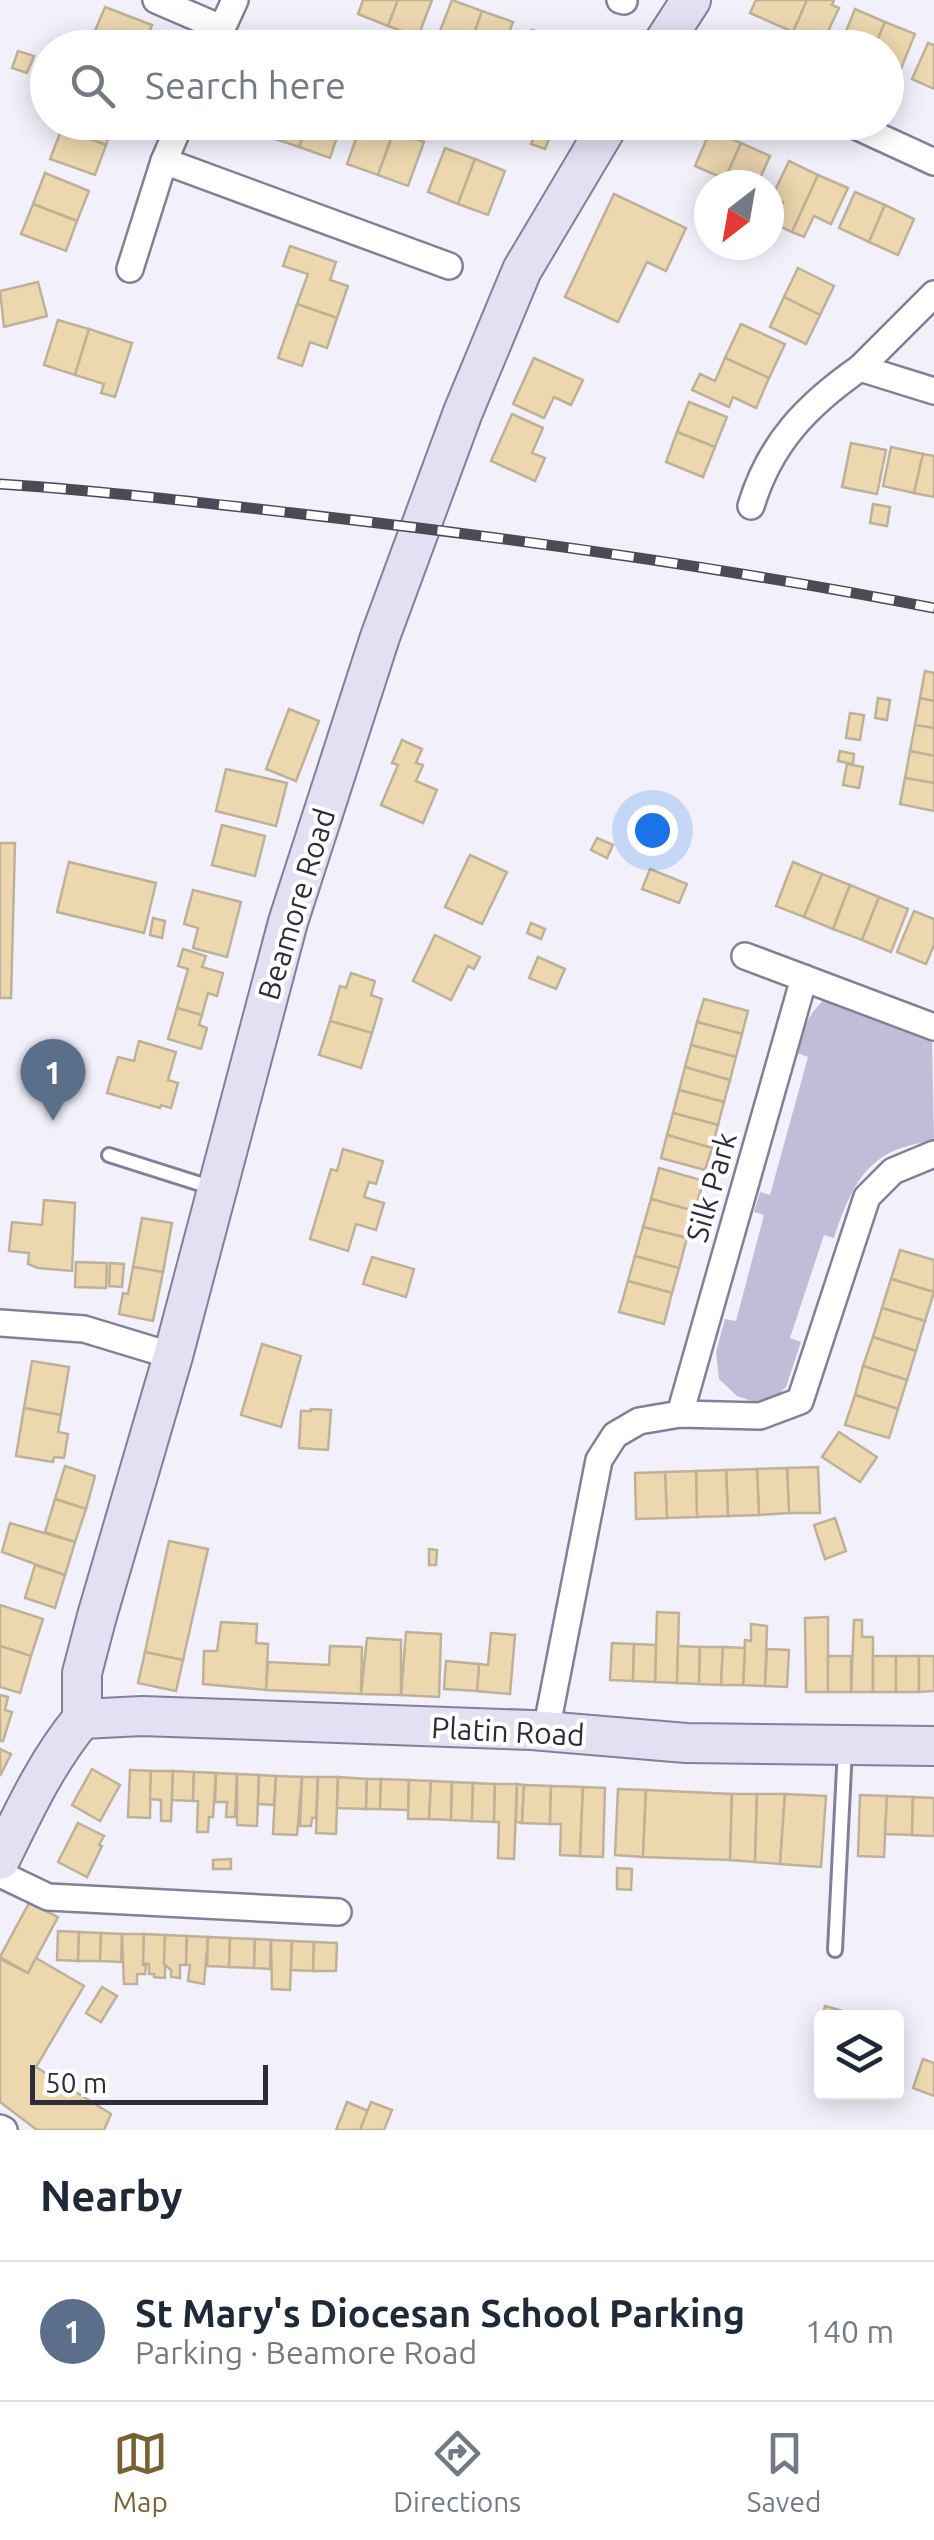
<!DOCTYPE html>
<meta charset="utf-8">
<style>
:root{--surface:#fff;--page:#f2f2f3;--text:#1f2937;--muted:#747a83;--line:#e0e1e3;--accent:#796232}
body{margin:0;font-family:Ubuntu,sans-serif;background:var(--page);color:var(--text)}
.controls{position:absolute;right:30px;bottom:30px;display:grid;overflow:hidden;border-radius:10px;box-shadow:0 5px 25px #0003}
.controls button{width:90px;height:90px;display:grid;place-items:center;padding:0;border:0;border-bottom:2px solid var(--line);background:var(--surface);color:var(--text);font:50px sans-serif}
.compass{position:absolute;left:694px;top:170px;width:90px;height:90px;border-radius:50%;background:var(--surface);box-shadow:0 5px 25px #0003;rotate:211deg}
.scale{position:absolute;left:30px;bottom:25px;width:238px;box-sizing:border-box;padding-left:10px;border:5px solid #2e2c37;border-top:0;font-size:28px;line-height:35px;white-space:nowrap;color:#2e2c37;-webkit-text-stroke:8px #fff;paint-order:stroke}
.you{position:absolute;left:652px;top:830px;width:35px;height:35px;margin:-25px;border:8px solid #fff;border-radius:50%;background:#1a73e8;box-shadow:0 0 0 15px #1a73e833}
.badge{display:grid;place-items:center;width:65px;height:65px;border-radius:50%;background:var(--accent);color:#fff;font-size:32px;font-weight:700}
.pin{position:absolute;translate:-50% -82px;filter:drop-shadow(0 2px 5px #0008)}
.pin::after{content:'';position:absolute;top:52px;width:35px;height:30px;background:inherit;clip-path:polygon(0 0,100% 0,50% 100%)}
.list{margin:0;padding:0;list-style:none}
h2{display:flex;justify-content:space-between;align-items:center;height:130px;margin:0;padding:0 40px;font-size:42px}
h2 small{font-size:32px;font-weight:400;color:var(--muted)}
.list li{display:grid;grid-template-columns:65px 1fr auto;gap:30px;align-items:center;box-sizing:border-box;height:140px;padding:0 40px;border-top:2px solid var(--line)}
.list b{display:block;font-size:38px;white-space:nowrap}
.list p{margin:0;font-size:32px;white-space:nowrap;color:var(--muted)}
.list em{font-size:32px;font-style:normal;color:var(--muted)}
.icon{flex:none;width:55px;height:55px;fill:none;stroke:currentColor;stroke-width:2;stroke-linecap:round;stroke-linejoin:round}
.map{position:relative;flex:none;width:934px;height:2130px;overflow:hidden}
.search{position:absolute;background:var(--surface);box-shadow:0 5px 25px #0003;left:30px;right:30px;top:30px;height:110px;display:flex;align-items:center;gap:25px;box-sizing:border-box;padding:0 35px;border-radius:55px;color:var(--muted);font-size:38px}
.sheet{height:270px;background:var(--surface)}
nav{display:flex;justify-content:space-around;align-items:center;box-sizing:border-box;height:140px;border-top:2px solid var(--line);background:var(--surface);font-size:28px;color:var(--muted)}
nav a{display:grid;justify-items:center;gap:5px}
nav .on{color:var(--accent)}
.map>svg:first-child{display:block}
</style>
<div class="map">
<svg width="934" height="2130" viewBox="0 0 934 2130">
<rect width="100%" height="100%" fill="#f1f0fb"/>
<path fill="#c1bdd8" d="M824,1000h18l79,33 11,8 2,100c-65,7 -81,40 -100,97l-10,-3 -34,103 11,4 -15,45 -8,8 -23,7 -18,-6 -18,-17 -3,-27 9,-33 11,2 28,-106 -10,-3 6,-20 10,3 38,-138 -11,-4c6,-22 10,-38 27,-53z"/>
<g fill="#edd7af" stroke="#bfb197" stroke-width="2.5">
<path d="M363,0h35l-10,26 -30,-12z"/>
<path d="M398,0h34l-14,37 -30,-11z"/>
<path d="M452,0l30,11 -13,37 -34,-4z"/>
<path d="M756,0h51l-14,32 -43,-19z"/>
<path d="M807,0h27l-2,5 7,3 -17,36 -29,-12z"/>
<path d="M105,7l47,18 -9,23h-28l-23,-10z"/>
<path d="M855,9l30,13 -11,26 -34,-2z"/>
<path d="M482,11l31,11 -10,26h-34z"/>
<path d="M885,22l30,12 -15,37 -14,-5v-18h-12z"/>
<path d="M532,30l30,12 -2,6h-35z"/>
<path d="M928,43l6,2v44l-22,-10z"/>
<path d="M18,51l16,5 -7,17 -15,-5z"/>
<path d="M64,122h51l-9,23 -44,-17z"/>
<path d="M274,122h34l-9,25 -30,-10z"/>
<path d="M308,122h34l-12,36 -31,-11z"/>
<path d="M362,122l32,9 -16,44 -31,-11z"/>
<path d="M62,128l44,17 -11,30 -45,-16z"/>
<path d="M711,129l30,14 -16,36 -30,-13z"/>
<path d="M394,131l30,11 -16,44 -30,-11z"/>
<path d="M536,132l14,5 -5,12 -14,-5z"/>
<path d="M741,143l29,13 -13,29h-20l-12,-6z"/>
<path d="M445,148l30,11 -17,45 -30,-12z"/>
<path d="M475,159l30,12 -17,44 -30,-11z"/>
<path d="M789,161l29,14 -26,57 -19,-9 10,-21 -11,-5z"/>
<path d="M45,173l44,18 -12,30 -44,-17z"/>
<path d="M818,175l30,13 -17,36 -17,-8 -10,21 -12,-5z"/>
<path d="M855,192l30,13 -16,37 -30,-14z"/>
<path d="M614,194l72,34 -20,43 -19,-9 -29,60 -53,-25z"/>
<path d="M33,204l44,17 -11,30 -45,-17z"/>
<path d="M885,205l29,14 -16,36 -29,-13z"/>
<path d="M290,246l46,16 -6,18 18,6 -11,32 -40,-14 11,-30 -25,-8z"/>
<path d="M798,268l36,18 -14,29 -36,-18z"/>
<path d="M38,282l9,34 -43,11 -4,-36z"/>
<path d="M784,297l36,18 -14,29 -36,-17z"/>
<path d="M297,304l40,14 -10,30 -17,-6 -8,24 -24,-8z"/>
<path d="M58,320l31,9 -14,46 -31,-10z"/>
<path d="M741,324l44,20 -16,34 -44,-20z"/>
<path d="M89,329l43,14 -17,54 -14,-4 3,-9 -29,-9z"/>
<path d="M534,358l49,22 -12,25 -17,-8 -10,21 -31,-14z"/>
<path d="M725,358l44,20 -13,30 -23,-11 -4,10 -37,-17 8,-16 15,7z"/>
<path d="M689,402l38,15 -12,30 -38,-15z"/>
<path d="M512,414l31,14 -11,25 13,5 -10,23 -44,-20z"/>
<path d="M677,432l38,15 -12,30 -37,-15z"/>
<path d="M851,443l35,7 -9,44 -35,-7z"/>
<path d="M891,447l32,7 -9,39 -31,-7z"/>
<path d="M923,454l11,2v41l-20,-4z"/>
<path d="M873,504l17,3 -3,19 -17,-3z"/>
<path d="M925,671l9,2v28l-14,-3z"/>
<path d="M878,698l12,2 -3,20 -12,-2z"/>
<path d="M920,698l14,3v27l-19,-3z"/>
<path d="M289,709l30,12 -23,60 -30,-12z"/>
<path d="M850,713l14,2 -4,25 -14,-2z"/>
<path d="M915,725l19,3v28l-24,-5z"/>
<path d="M402,740l20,9 -6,14 7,2 -7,16 21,9 -14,33 -42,-18 17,-40 -6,-2z"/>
<path d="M840,751l14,3 -1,10 -15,-3z"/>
<path d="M910,751l24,5v27l-29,-5z"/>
<path d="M847,764l16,3 -4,21 -16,-3z"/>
<path d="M226,769l61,14 -11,43 -60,-15z"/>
<path d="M905,778l29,5v28l-34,-7z"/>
<path d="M222,825l43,11 -10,40 -43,-11z"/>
<path d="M597,838l16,7 -6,13 -16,-8z"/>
<path d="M0,843h15l-4,155h-11z"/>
<path d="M470,855l37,17 -25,52 -37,-17z"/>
<path d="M69,862l87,21 -12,50 -87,-21z"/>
<path d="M793,862l29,12 -18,43 -28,-11z"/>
<path d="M650,869l37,15 -8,19 -37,-14z"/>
<path d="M822,874l28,11 -17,44 -29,-12z"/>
<path d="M850,885l29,12 -17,43 -29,-11z"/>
<path d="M193,890l48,12 -14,55 -34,-9 5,-20 -14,-4z"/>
<path d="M879,897l29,12 -17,43 -29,-12z"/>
<path d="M914,911l20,8v26l-8,19 -29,-12z"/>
<path d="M153,918l12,3 -3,17 -12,-3z"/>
<path d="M531,923l14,6 -4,10 -14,-6z"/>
<path d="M435,935l45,22 -6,12 -6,-3 -17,34 -38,-19z"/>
<path d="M183,949l23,7 -4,11 21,6 -6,23 -9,-3 -6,22 -25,-7 11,-39 -10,-3z"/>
<path d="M538,957l27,12 -9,20 -27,-11z"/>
<path d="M351,973l24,8 -4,14 11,4 -10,34 -42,-12 10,-35 6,2z"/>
<path d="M704,999l44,12 -6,23 -45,-12z"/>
<path d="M177,1008l25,7 -3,10 8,3 -6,21 -33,-10z"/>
<path d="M330,1021l42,12 -11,35 -42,-13z"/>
<path d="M697,1022l45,12 -6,23 -45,-12z"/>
<path d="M139,1041l37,11 -8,28 10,3 -7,25 -10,-3 -1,3 -53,-15 11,-36 16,4z"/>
<path d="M691,1045l45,12 -6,23 -45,-13z"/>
<path d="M685,1067l45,13 -6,22 -45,-12z"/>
<path d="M679,1090l45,12 -6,23 -45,-12z"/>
<path d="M673,1113l45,12 -6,23 -45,-13z"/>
<path d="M667,1135l45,13 -7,22 -44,-12z"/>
<path d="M343,1149l40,12 -7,23 -7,-2 -5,15 20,6 -8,27 -20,-6 -8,27 -38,-12 21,-70 6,2z"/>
<path d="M659,1168l45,13 -10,30 -43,-12z"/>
<path d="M651,1199l43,12 -7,27 -44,-11z"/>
<path d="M44,1200l31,3 -3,68 -34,-3 -10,-4 1,-11 -20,-2 3,-29 30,3z"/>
<path d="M142,1218l30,5 -9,49 -30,-5z"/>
<path d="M643,1227l44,11 -8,30 -44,-12z"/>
<path d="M900,1250l34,10v32l-43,-13z"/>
<path d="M635,1256l44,12 -7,25 -44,-12z"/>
<path d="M372,1257l42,12 -8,28 -43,-13z"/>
<path d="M76,1262l31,1 -1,25 -31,-1z"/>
<path d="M110,1263l14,1 -2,23 -13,-1z"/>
<path d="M133,1267l30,5 -10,49 -34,-7 4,-21 5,1z"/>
<path d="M891,1279l43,13 -9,29 -43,-13z"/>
<path d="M628,1281l44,12 -8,31 -45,-12z"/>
<path d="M882,1308l43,13 -9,30 -43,-14z"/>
<path d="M873,1337l43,14 -9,29 -44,-14z"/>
<path d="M262,1344l39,12 -20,71 -40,-12z"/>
<path d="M32,1361l37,6 -8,48 -37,-7z"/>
<path d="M863,1366l44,14 -9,29 -43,-14z"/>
<path d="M855,1395l43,14 -9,29 -44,-13z"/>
<path d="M24,1408l37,7 -3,17 10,2 -4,24 -10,-1 -1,5 -37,-6z"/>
<path d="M311,1409l20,1 -3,40 -29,-2 2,-37h10z"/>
<path d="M839,1432l38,25 -17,25 -38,-25z"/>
<path d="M65,1466l30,10 -9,33 -31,-10z"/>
<path d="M818,1467l2,46h-31l-2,-45z"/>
<path d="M787,1468l2,45 -30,2 -2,-46z"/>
<path d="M757,1469l2,46 -31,1 -2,-46z"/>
<path d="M726,1470l2,46 -31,1 -1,-46z"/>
<path d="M696,1471l1,46 -30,1 -2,-46z"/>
<path d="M665,1472l2,46 -31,1 -1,-46z"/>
<path d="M55,1499l31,10 -11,33 -30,-10z"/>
<path d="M835,1518l11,33 -21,8 -11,-34z"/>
<path d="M10,1523l65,19 -10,33 -63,-23z"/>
<path d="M169,1541l39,8 -25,111 -38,-8z"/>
<path d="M429,1549l8,1 -1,15h-7z"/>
<path d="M35,1565l30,10 -10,33 -30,-10z"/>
<path d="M0,1605l43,14 -12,37 -31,-10z"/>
<path d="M657,1612l22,1 -2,70 -22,-1z"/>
<path d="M828,1617v75h-22l-1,-74z"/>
<path d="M854,1620h8v17h11v55h-22z"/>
<path d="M221,1622l36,2 -1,19 12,1 -2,46 -63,-6 1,-33h13z"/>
<path d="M751,1624l16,2 -2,60 -22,-1 2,-45 6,1z"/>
<path d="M406,1632l35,2 -2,63 -38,-2z"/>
<path d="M491,1633l24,2 -5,59 -33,-3 2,-27 9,1z"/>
<path d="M367,1638l34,2v55l-40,-1z"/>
<path d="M612,1643l22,1 -1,37 -23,-1z"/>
<path d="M634,1644l22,1 -1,37 -22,-1z"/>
<path d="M0,1646l31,10 -11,37 -20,-6z"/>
<path d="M330,1646l32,1 -1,47 -95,-4 2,-28 61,3z"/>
<path d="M678,1646l22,1 -1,37 -22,-1z"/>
<path d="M700,1647h23l-2,38 -22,-1z"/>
<path d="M723,1647l22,1 -2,37h-22z"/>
<path d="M767,1649l22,1 -2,37 -22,-1z"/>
<path d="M145,1652l38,8 -7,31 -38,-8z"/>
<rect x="828" y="1656" width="23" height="36"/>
<rect x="873" y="1656" width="23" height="36"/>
<rect x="896" y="1656" width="23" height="36"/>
<path d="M919,1656h15v35l-15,1z"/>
<path d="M446,1661l33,3 -2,27 -33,-2z"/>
<path d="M0,1695l8,2 -3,13 7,2 -9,29h-3z"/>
<path d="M0,1749l11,5 -11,22z"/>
<path d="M92,1769l28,16 -20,36 -28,-16z"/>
<path d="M130,1770l21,1 -1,47 -22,-1z"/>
<path d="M151,1771h22l-2,50h-10v-21l-11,-1z"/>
<path d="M173,1771l21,1 -1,29 -21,-1z"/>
<path d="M194,1772l22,1 -3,44h-4l-1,15h-11l1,-31h-5z"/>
<path d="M216,1773l21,1 -2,43h-9l1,-15h-12z"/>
<path d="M237,1774l22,1 -2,51 -20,-1z"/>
<path d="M259,1775l17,1 -2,29 -16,-1z"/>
<path d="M276,1776l26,1 -5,58 -24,-1z"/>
<path d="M302,1777h16l-2,41h-4l-1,8h-11z"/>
<path d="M318,1777h20l-2,57 -20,-1z"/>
<path d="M338,1777l29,2 -1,30 -29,-1z"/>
<path d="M367,1779h14l-1,30h-14z"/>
<path d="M381,1779l28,1 -1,30 -28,-1z"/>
<path d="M409,1780l22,1 -2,38h-21z"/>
<path d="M431,1781l21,1 -1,38 -22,-1z"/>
<path d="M452,1782l21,1 -1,38 -21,-1z"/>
<path d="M473,1783l22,1 -1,38 -22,-1z"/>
<path d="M495,1784h22l-3,75 -16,-1 1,-36h-5z"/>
<path d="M517,1784l7,1 -2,38 -6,-1z"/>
<path d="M524,1785l27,1 -1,38 -28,-1z"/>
<path d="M551,1786l32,1 -3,69 -20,-1 1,-31h-11z"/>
<path d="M583,1787l22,1 -2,69 -23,-1z"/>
<path d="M618,1789l28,1 -3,67 -28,-2z"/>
<path d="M646,1790l86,4 -2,66 -87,-3z"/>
<path d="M732,1794h25l-2,68 -25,-2z"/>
<path d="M757,1794h28l-5,70 -25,-2z"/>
<path d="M785,1794l41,2 -5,71 -41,-3z"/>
<path d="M860,1795l27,1 -3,61 -26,-1z"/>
<path d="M887,1796l26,1 -1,38 -27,-1z"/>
<path d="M913,1797l21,1v38l-22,-1z"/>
<path d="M78,1823l26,13 -5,9 3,1 -15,31 -29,-15z"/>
<path d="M231,1859v10h-18v-9z"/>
<path d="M617,1868l15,1 -1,21 -14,-1z"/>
<path d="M29,1903l29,14 -30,56 -28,-16z"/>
<path d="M58,1931l21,1 -1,29 -21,-1z"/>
<path d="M79,1932l22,1 -1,28h-22z"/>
<path d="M101,1933l21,1 -1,28 -21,-1z"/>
<path d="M122,1934h22l-1,31h3l-1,9h-8v10h-13z"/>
<path d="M144,1934l21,1v43l-11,-1v-3h-5v-10l-6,-1z"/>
<path d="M165,1935l22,1 -1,29h-6v13l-9,-1v-7l-7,-6z"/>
<path d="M187,1936l21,1 -4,47 -16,-3 2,-16h-4z"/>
<path d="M208,1937l22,1 -1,29 -22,-1z"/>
<path d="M230,1938l25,1 -1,29 -25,-1z"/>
<path d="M255,1939l16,1 -1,29 -16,-1z"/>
<path d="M271,1940l21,1 -2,49 -18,-1z"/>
<path d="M292,1941l22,1 -1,29 -22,-1z"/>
<path d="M314,1942l23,1 -1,28h-23z"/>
<path d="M36,1958l48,28 -48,81 75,47 -7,16h-67l-37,-28v-143l28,14z"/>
<path d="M102,1987l15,9 -16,26 -15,-9z"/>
<path d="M825,2006l39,11v1h-42z"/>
<path d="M923,2059l11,4v33l-21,-8z"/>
<path d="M347,2102l21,9 -8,19h-24z"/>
<path d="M371,2102l21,8 -8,20h-24z"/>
</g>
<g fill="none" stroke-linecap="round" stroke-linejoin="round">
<g stroke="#837f99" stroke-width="18">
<g id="service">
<path d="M109,1155l104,33"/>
<path d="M835,1950l10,-202"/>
</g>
</g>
<g stroke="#837f99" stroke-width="30">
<g id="minor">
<path d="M156,0l65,28"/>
<path d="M620,0l4,1"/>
<path d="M213,48l22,-48"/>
<path d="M847,122l87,40"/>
<path d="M164,161l285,105"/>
<path d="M130,269l34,-108 17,-39"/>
<path d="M860,368l74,-74"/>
<path d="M751,506c19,-63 56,-101 109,-138l74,23"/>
<path d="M745,956l189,71"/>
<path d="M0,1323l84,6 89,27"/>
<path d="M680,1414l124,-436"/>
<path d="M546,1731l53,-271 16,-25 24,-14 41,-7 80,2 40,-15 67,-204 26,-26 41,-17"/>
<path d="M0,1874l48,23 290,15"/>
<path d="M0,2128l4,2"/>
</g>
</g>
<g stroke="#837f99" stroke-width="42">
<g id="secondary">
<path d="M660,48l31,-48"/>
<path d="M82,1719v-46l15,-57 76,-260 115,-434 92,-285 83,-225 59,-142 88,-148"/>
<path d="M82,1719l60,-3 390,14 154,13 248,3"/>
<path d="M0,1860c24,-49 47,-99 82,-141"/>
</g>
</g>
<use href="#service" stroke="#fff" stroke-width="12"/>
<use href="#minor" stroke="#fff" stroke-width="25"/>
<use href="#secondary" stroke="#e3e0f4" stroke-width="38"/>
<g stroke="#4c4a55" stroke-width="11">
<path id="rail" d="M0,484c104,7 207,19 310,31 209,24 417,53 624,93"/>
</g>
<use href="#rail" stroke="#fff" stroke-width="8" stroke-dasharray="22" stroke-linecap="butt"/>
</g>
<g text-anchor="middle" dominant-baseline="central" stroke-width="8" stroke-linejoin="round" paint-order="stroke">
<g font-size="30" fill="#2e2c37" stroke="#fff">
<text transform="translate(296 904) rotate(-73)">Beamore Road</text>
<text transform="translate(711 1187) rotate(-74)">Silk Park</text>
<text transform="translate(508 1731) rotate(3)">Platin Road</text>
</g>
</g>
</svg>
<div class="controls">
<button><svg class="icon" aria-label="layers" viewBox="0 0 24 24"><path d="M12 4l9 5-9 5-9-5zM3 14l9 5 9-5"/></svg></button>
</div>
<svg class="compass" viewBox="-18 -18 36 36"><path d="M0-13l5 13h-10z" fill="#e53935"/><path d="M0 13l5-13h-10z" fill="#747a83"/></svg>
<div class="scale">50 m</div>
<div class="you"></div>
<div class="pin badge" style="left:53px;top:1121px;background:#5c6f8a">1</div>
<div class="search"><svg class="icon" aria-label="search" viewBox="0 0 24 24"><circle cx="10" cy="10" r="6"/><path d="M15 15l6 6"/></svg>Search here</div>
</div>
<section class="sheet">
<h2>Nearby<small></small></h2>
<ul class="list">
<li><span class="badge" style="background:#5c6f8a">1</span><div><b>St Mary's Diocesan School Parking</b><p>Parking · Beamore Road</p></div><em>140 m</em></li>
</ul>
</section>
<nav>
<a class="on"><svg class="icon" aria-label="map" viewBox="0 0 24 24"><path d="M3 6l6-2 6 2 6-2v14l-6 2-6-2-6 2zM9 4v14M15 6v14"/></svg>Map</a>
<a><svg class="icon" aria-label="directions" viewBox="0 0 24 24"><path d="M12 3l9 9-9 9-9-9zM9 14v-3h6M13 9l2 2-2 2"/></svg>Directions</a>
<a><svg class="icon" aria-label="saved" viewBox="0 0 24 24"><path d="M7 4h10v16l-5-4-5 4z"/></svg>Saved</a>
</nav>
